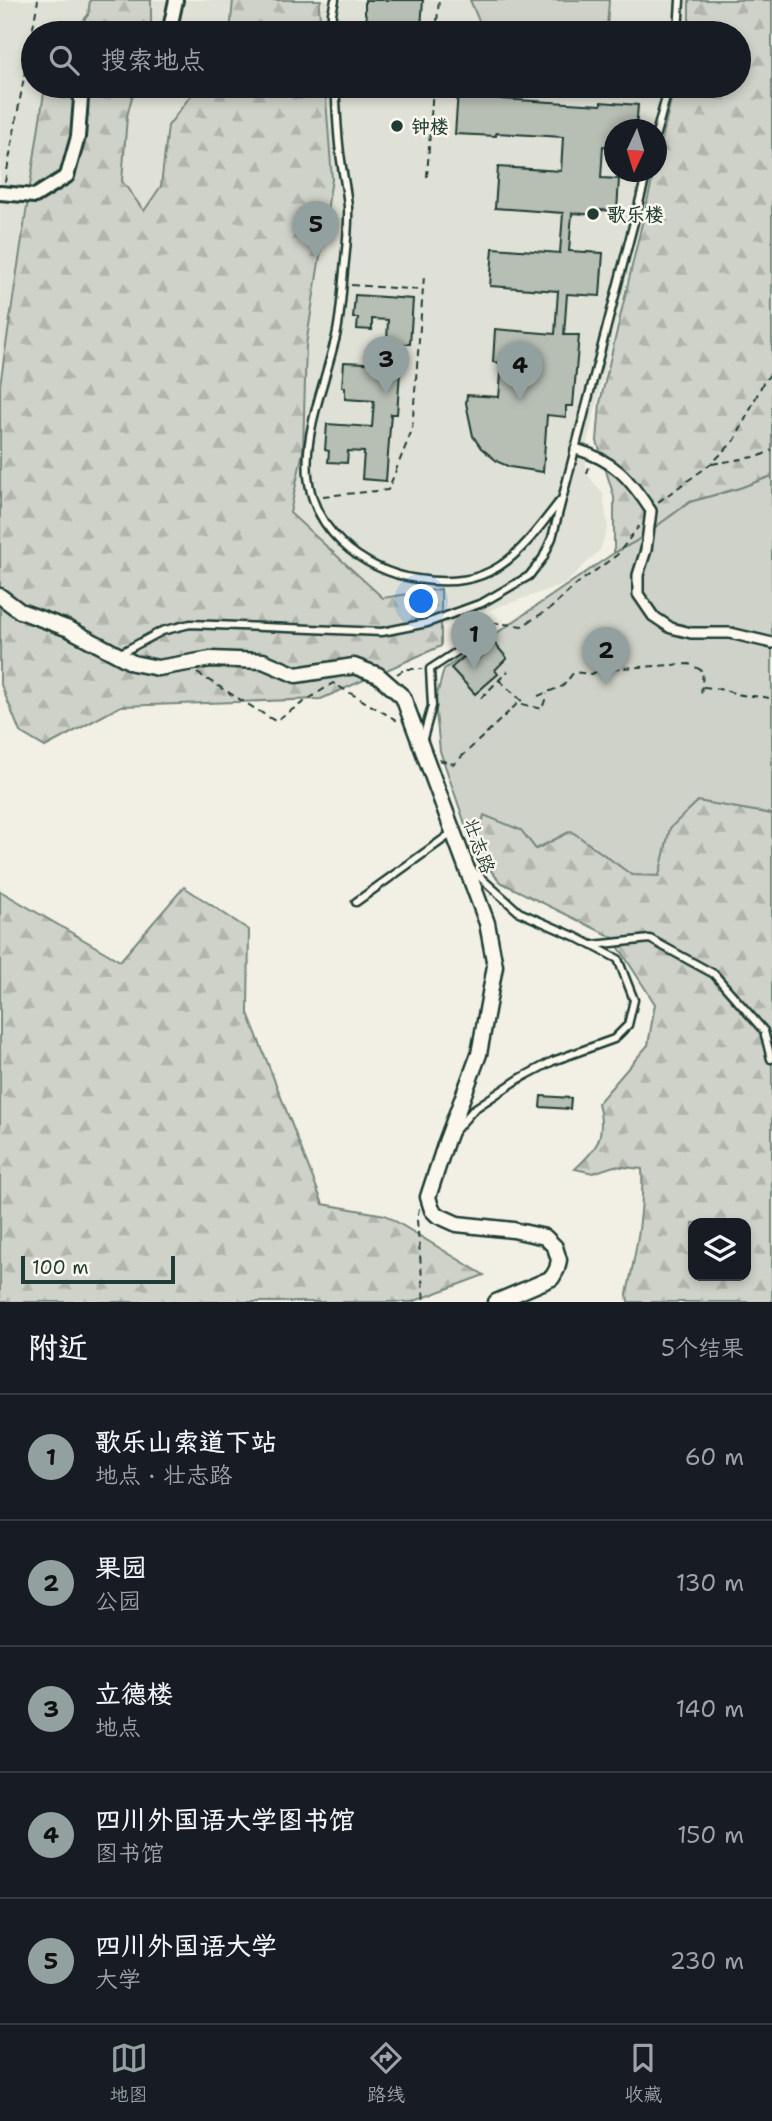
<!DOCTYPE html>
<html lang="zh">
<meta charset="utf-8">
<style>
body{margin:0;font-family:"Shantell Sans","LXGW WenKai TC",sans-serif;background:#20242c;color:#f1f3f6}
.controls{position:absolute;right:21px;bottom:21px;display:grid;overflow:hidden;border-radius:14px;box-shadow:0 4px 10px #0003}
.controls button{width:63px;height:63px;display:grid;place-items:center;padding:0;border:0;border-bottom:2px solid #363941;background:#171b24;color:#f1f3f6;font:35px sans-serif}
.compass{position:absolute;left:604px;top:119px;width:63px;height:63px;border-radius:50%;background:#171b24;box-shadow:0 4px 10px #0003;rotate:184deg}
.scale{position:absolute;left:21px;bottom:18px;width:154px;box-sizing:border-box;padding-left:7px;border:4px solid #1f3d34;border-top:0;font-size:19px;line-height:24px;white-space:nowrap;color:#1f3d34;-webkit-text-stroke:5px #fbf7ec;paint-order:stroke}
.you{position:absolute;left:422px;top:602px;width:24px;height:24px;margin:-18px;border:5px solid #fff;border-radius:50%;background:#1a73e8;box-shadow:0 0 0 10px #1a73e833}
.badge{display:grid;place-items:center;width:46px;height:46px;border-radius:50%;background:#92a19f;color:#111;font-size:23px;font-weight:700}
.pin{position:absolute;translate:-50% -58px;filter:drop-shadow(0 2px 4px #0008)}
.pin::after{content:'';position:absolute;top:37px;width:24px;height:21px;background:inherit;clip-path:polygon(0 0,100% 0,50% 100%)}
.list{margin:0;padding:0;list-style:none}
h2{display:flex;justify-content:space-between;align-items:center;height:91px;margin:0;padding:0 28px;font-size:30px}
h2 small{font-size:23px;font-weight:400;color:#9ea1a6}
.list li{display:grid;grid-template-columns:46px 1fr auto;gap:21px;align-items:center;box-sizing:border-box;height:126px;padding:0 28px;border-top:2px solid #363941}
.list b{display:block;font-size:26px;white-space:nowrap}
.list p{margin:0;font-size:23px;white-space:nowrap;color:#9ea1a6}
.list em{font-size:23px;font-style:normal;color:#9ea1a6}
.icon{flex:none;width:38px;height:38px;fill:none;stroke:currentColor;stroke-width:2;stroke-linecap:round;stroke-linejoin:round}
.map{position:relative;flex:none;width:772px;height:1302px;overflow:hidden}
.search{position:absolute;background:#171b24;box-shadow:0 4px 10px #0003;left:21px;right:21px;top:21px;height:77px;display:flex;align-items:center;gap:18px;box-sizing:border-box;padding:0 24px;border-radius:38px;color:#9ea1a6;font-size:26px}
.sheet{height:721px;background:#171b24}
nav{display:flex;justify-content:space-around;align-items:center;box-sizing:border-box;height:98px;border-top:2px solid #363941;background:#171b24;font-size:19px;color:#9ea1a6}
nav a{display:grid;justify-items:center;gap:4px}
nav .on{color:#92a19f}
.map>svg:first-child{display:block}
.built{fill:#e0e1d6}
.forest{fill:url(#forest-firs);stroke:#77887e;stroke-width:2;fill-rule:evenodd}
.park{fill:#cfd2c8;stroke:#77887e;stroke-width:2}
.building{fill:#b7beb3;stroke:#1f3d34;stroke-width:2}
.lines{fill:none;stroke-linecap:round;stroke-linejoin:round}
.service-casing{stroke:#1f3d34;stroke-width:11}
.pedestrian-casing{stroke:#1f3d34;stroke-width:14}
.minor-casing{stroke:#1f3d34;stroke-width:18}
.tertiary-casing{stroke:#1f3d34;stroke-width:19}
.path{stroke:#1f3d34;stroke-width:2;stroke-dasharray:7 5;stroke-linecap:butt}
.service{stroke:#fbf7ec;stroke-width:6}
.pedestrian{stroke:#fbf7ec;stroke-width:9}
.minor{stroke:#fbf7ec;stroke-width:12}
.tertiary{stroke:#fbf7ec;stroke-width:14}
.poi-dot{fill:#1f3d34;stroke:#fbf7ec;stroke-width:2.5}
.labels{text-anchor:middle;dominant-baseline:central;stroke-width:5;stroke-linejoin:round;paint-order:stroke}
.poi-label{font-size:19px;font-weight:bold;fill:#1f3d34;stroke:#fbf7ec;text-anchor:start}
.street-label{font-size:19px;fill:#1f3d34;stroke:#fbf7ec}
</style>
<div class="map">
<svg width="772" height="1302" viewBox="0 0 772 1302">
<defs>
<pattern id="forest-firs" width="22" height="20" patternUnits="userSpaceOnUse" patternTransform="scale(1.75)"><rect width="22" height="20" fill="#cfd2c8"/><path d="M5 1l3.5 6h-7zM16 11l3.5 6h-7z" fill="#b1b5ac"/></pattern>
</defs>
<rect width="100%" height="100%" fill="#f2f0e5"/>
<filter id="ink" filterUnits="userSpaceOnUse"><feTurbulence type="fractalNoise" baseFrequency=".0143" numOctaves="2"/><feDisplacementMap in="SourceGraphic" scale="14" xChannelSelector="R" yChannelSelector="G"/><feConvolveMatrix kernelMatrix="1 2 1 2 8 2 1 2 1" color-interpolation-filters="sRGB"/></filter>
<g filter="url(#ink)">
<path class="built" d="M0 0H689V21L686 33H33V86H673L657 155 656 130H614V172H653L585 452 587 474 603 494 608 527 600 550 565 584 427 632 12 573 0 346Z"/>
<path class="forest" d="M90 0H151V26L149 33H73L88 15Z
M233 0H321L319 6 321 33H230Z
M689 0H772V476L740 488 690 502 635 542 614 553V497L597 441 600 403 654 172H656L657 162 674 86H739V33H687L689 21Z
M45 86H135L127 116 122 181 144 211 161 186 168 126 198 86H325L332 179 306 345 303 451 290 513 383 598 441 589V646L321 699 121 706 45 747 20 732 0 682V385Z
M698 801 772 814V1302H628L627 1294C636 1250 644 1214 642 1169L614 1166 593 1173 575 1169C599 1147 606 1136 598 1103L648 1045 655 1004 612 937 500 882 474 850 484 815 521 830 536 849 571 831 670 827ZM693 1223H746V1276H693Z
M184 887 249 930 248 1013 323 1204 385 1215 484 1275 412 1302H0V891L120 961Z"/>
<path class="park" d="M470 0H609L607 27 591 25 583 33H489L479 21Z
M772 476V814L698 801 670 828 659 876 632 875 571 831 536 849 521 830 484 815 474 850 440 751 435 702 444 669 614 553 635 542 690 502 740 488Z"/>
<path class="building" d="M365 0H423L421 28 379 25V31H371L365 13Z
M458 91 501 94V99L601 105V102L638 105 636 130H614V147L603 146 601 178 619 179 617 211 600 210V215L572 213 569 251 603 253 600 296 567 294 564 335H579L573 406H566V417L547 415 543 472 510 467 498 462 481 448 473 436 466 403 467 395 499 397 502 363 493 362 495 329 555 334 558 291 490 286 493 248 560 253 563 213 495 208 498 167 561 171 563 137 496 133V136L455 134Z
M355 295 413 299 410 344H402L397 414H391L386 481 362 479 364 452 348 451 347 463 328 462 329 451 325 450 327 424 372 427 374 401 345 399V387H342L344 362 386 364 388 320 372 319V330L357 329 358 318H353Z
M495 644 507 658 495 670 498 674 475 694 451 668 471 651 478 659Z
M541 1096 571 1098 570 1109 540 1107Z"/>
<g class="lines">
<g class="service-casing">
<path id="service" d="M331 33 332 13 335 0
M678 33 680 0
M335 86C337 110 337 136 341 160 343 176 347 191 348 207 349 232 345 257 343 281 341 302 340 324 334 344 317 413 280 485 342 543 362 562 390 575 417 579 494 591 518 555 560 501
M656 134 669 86
M119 654 162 631 190 624 382 632 427 623 482 603 529 576 543 558 552 538 647 172
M422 742 432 706 430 669 481 636
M356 902 452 833
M593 945 650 939 714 974 764 1031 771 1059
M454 1132 474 1109 519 1079 553 1061 614 1039 628 1025 634 1000 618 959 576 937 519 912 471 869"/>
</g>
<g class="pedestrian-casing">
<path id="pedestrian" d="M576 449C615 461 629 478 651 511L646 550 638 575V594L653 616 671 628 691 633H730L772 643"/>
</g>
<g class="minor-casing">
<path id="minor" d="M169 33 176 0
M0 193 35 196 67 176 78 137 82 86"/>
</g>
<g class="tertiary-casing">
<path id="tertiary" d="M0 596 20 611 69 629 133 663 158 668 211 659 263 661 296 675 354 666 378 675 403 697 487 923 495 966 479 1054 446 1142 428 1197 432 1210 437 1215 457 1224 513 1230 545 1237 555 1247 559 1260 557 1269 552 1278 496 1302"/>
</g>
<path class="path" d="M436 33 439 0
M427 177 433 86
M5 182 38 0
M351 285 422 290
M712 464 760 456 772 450
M587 474 589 466
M323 496 388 490 412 430 424 276
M658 502 711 464 735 440 763 383 772 372
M484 628 487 622 522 626 551 608 578 583 617 555 639 526
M197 673 275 721 333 683 396 720 399 725
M397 674 405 669H422
M499 680 525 704
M703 687C715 688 725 690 737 694 749 697 760 695 772 699
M538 696 563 686 574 672 591 674 605 669 689 664 703 671 701 697
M481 698 508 671
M439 760 454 764 518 703 542 709 547 694
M419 1208 417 1220 424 1302"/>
<use href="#service" class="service"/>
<use href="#pedestrian" class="pedestrian"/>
<use href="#minor" class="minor"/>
<use href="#tertiary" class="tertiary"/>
</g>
</g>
<g class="poi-dot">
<circle cx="397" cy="126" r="7"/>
<circle cx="593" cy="214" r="7"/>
</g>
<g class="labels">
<g class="poi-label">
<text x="411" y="126">钟楼</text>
<text x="607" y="214">歌乐楼</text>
</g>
<g class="street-label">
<text transform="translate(479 846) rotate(70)">壮志路</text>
</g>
</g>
</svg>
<div class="controls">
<button><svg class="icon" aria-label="layers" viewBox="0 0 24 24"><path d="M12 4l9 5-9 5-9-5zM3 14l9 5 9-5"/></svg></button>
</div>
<svg class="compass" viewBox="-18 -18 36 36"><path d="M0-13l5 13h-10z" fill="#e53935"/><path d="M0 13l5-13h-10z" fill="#9ea1a6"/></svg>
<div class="scale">100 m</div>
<div class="you"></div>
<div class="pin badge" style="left:474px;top:669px">1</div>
<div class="pin badge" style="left:606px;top:685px">2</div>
<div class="pin badge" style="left:386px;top:394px">3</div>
<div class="pin badge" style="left:520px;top:400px">4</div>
<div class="pin badge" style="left:316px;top:259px">5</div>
<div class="search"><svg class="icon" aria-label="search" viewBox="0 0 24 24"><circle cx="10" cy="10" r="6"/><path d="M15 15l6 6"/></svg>搜索地点</div>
</div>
<section class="sheet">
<h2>附近<small>5个结果</small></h2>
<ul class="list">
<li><span class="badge">1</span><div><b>歌乐山索道下站</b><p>地点 · 壮志路</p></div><em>60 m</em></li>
<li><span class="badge">2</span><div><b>果园</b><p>公园</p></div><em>130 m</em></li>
<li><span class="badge">3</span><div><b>立德楼</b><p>地点</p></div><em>140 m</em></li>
<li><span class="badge">4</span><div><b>四川外国语大学图书馆</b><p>图书馆</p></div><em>150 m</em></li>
<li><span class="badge">5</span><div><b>四川外国语大学</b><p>大学</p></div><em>230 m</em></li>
</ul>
</section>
<nav>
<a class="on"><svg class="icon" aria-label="map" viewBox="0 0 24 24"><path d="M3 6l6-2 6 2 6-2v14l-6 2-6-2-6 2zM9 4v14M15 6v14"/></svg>地图</a>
<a><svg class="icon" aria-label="directions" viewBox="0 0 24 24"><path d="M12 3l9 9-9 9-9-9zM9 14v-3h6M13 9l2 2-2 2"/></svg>路线</a>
<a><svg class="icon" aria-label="saved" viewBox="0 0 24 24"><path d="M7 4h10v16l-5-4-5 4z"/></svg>收藏</a>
</nav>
